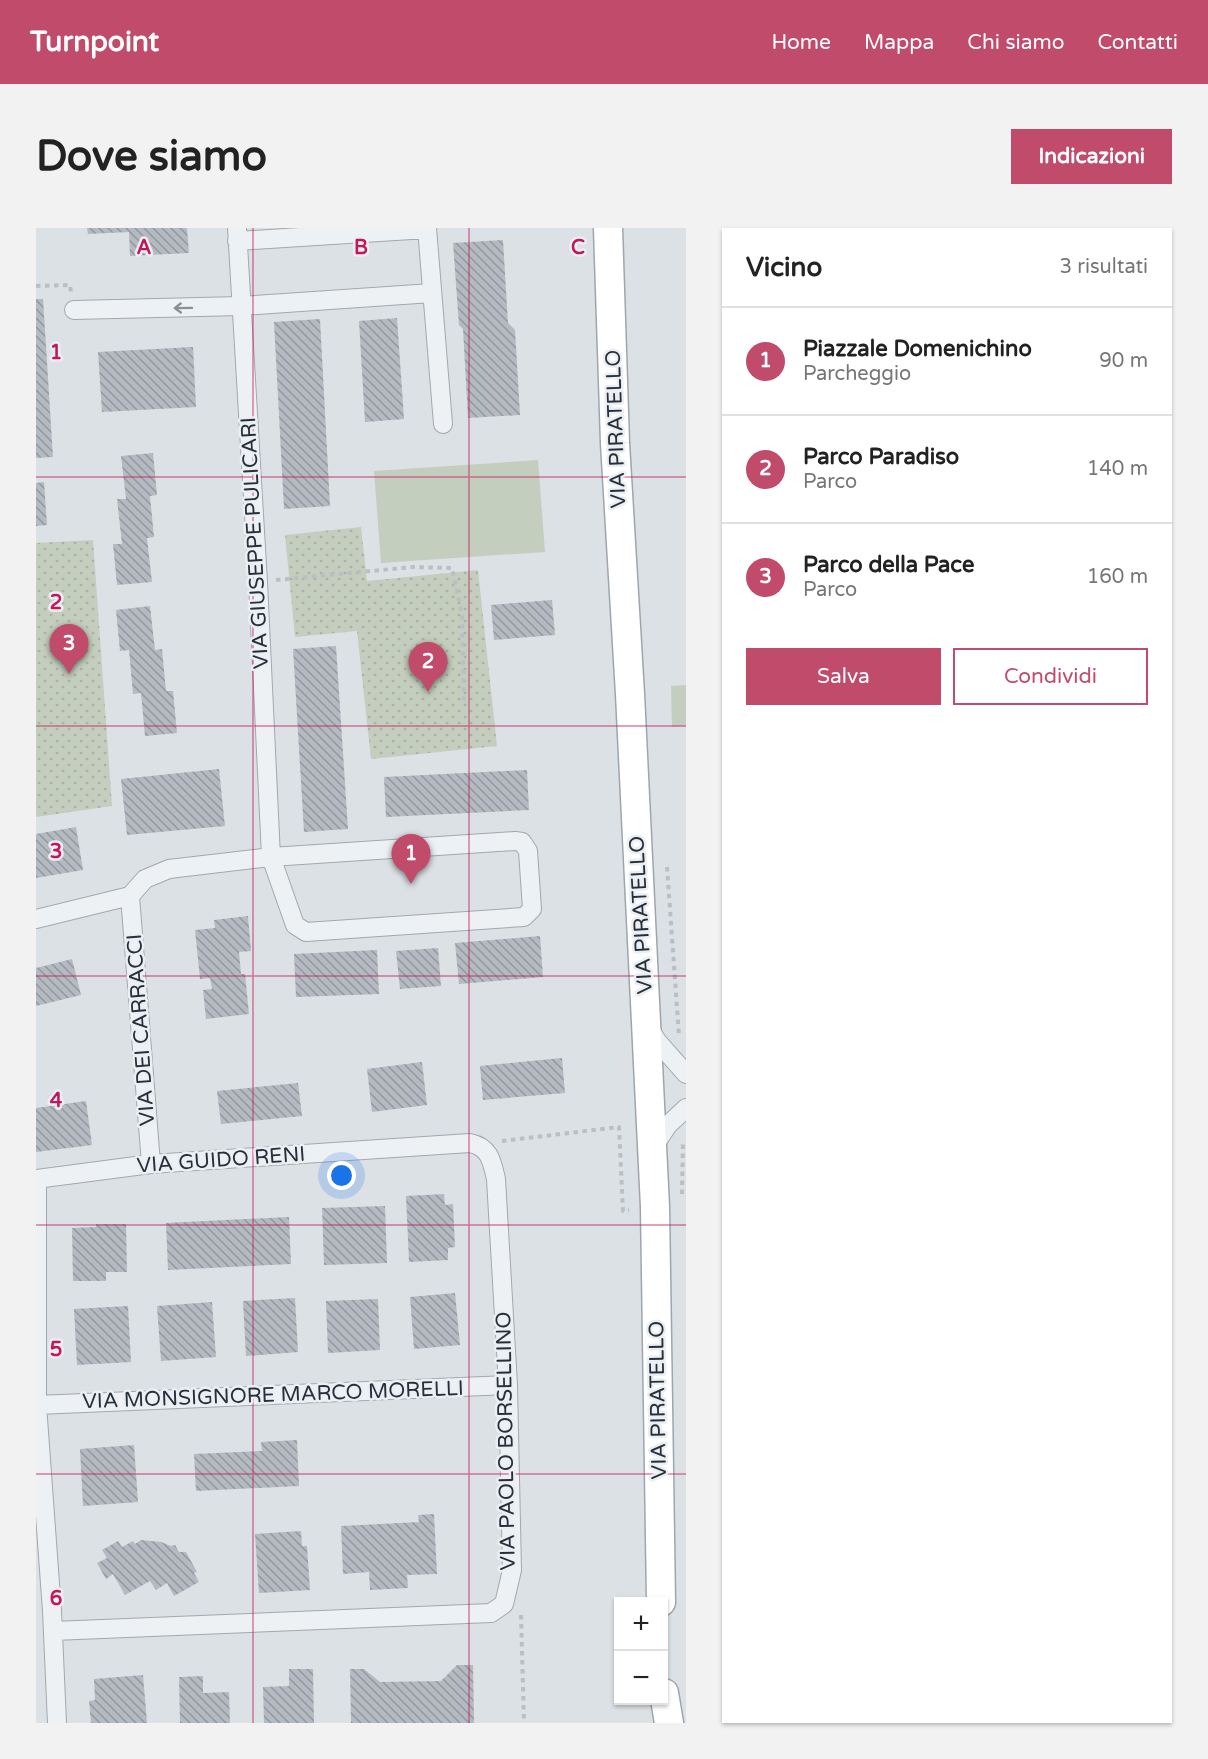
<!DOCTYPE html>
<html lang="it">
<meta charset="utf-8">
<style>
body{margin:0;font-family:"Varela Round",sans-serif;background:#f2f2f2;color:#222}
.controls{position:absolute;right:18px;bottom:18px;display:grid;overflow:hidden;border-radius:0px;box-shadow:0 2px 4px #0004}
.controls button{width:54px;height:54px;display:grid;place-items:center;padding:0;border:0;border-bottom:2px solid #e0e0e0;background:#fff;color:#222;font:30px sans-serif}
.you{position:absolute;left:306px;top:948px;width:21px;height:21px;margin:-15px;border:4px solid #fff;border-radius:50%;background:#1a73e8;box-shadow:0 0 0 9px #1a73e833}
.badge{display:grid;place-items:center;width:39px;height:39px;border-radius:50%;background:#c04b6a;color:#fff;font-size:20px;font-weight:700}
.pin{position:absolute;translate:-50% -50px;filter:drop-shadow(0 2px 3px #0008)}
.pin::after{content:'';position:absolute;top:32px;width:21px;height:18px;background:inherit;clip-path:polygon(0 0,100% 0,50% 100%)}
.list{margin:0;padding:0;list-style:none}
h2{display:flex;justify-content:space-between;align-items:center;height:78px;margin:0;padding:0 24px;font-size:26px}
h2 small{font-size:20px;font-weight:400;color:#767676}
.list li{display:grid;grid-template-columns:39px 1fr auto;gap:18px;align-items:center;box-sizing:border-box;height:108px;padding:0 24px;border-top:2px solid #e0e0e0}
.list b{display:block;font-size:22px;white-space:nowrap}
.list p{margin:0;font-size:20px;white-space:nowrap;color:#767676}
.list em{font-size:20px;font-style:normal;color:#767676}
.actions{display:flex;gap:12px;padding:18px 24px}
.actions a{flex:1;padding:14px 0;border:2px solid #c04b6a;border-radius:0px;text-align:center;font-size:21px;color:#c04b6a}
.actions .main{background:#c04b6a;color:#fff}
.map{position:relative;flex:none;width:650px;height:1495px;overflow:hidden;border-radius:0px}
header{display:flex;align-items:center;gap:36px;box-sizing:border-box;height:84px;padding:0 30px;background:#c04b6a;color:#fff}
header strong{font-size:28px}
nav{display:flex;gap:33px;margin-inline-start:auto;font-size:21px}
.intro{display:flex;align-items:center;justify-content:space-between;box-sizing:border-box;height:144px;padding:0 36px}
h1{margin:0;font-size:42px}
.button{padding:15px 27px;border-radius:0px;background:#c04b6a;color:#fff;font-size:21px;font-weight:700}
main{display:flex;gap:36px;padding:0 36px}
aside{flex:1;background:#fff;border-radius:0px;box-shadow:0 2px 4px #0004}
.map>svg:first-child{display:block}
.green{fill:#c4cebe}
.park{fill:url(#park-dots)}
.building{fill:url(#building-back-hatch)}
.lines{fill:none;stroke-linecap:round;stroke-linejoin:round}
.street-casing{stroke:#a2a8ae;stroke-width:20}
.primary-casing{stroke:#9da6af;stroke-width:31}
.path{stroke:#babfc4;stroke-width:4;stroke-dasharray:4.5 4.5;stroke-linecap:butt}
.street{stroke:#eef1f4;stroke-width:18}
.primary{stroke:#fff;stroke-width:28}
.oneway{stroke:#8a9097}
.grid{fill:none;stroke:#c2185b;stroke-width:1.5;stroke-opacity:0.55}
.labels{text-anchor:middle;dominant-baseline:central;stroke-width:5;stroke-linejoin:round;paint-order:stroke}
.street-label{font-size:21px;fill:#27303a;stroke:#ebeff3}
.grid-label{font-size:20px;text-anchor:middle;font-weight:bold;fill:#c2185b;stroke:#ebeff3;stroke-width:5;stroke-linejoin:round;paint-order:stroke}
</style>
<header>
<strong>Turnpoint</strong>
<nav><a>Home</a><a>Mappa</a><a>Chi siamo</a><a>Contatti</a></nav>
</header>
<div class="intro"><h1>Dove siamo</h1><a class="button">Indicazioni</a></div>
<main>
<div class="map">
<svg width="650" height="1495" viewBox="0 0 650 1495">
<defs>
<pattern id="park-dots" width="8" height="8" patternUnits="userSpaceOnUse" patternTransform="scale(1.5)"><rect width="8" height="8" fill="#c4cebe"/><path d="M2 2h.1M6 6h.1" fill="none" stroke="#a8b1a4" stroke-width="1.8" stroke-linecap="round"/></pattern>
<pattern id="building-back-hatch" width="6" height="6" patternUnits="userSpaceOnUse" patternTransform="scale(1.5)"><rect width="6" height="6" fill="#b4bac1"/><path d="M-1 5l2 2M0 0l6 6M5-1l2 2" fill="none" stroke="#92989e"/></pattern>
</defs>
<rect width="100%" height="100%" fill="#dce1e5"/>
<path class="green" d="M502 232 509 324 345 335 338 243Z
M650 457V498L636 499 635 458Z"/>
<path class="park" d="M325 299 331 353 442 342 461 518 335 531 321 403 259 409 249 307Z
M57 312 76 578 0 589V315Z"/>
<path class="building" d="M51 0H151L153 25 94 28 93 4 52 6Z
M467 12 472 95 479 102 484 187 432 190 427 101 423 97 417 15Z
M0 71H7L17 229 0 230Z
M361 90 368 191 329 194 323 93Z
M284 91 294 278 248 281 238 94Z
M157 119 160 179 66 184 62 124Z
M117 225 121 267 114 268 118 309 111 310 116 354 81 357 77 316H86L81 271H90L85 228Z
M8 254 11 297 0 298V255Z
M516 372 519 407 458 412 455 377Z
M114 378 119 422 126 421 130 463H137L141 505 109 508 105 465 97 466 93 422 84 423 80 382Z
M300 418 312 601 268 604 257 421Z
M183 541 189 598 91 607 85 551Z
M491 542 493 582 350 589 348 549Z
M40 599 47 642 0 650V606Z
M212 688 215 723 203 724 205 746H209L213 786 170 791 167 762 176 761 174 750 164 751 159 702 179 700 178 692Z
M504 708 507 749 423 756 419 715Z
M402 720 405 758 364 761 360 723Z
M341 722 343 766 260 769 258 726Z
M36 731 45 767 0 778V740Z
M526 830 529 865 447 872 444 838Z
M386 834 391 877 336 884 331 841Z
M262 855 266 888 185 896 181 863Z
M50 873 56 917 0 924V880Z
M408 966 409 977 417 976 419 1019 412 1020V1032L373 1034 370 968Z
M349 978 351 1035 288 1037 286 980Z
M253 989 255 1036 132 1042 130 995Z
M60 996H90L91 1044H70V1053H37L36 1000 60 999Z
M419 1065 424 1117 378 1121 374 1069Z
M259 1070 262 1124 210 1128 207 1073Z
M342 1071 344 1122 292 1125 290 1073Z
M176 1074 180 1129 125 1133 121 1078Z
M92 1078 95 1134 41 1137 38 1081Z
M261 1212 263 1258 160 1263 158 1226 226 1223 225 1214Z
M98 1217 102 1274 47 1278 44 1221Z
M398 1286 401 1346 371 1347 372 1360 334 1362 333 1344 307 1346 305 1298 383 1294 382 1287Z
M265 1303 266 1318H271L274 1362 223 1365 219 1306Z
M105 1312 125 1314 135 1318 139 1317 143 1324H150L161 1344 158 1345 163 1354 138 1368 131 1355 120 1362 114 1353 89 1367 77 1346 70 1351 61 1335 71 1330 66 1322 82 1313 86 1319 97 1313 99 1316Z
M421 1437H437L438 1495H315L314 1441H328L344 1454 405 1453Z
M253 1441H277L278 1495H228L227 1459 253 1458Z
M107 1447 111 1495H55L53 1473 59 1472 58 1451Z
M167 1448V1465L193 1464 194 1495H144L143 1449Z"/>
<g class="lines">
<g class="street-casing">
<path id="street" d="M391 0 407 196
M201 13 391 1
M38 82 205 78 396 65
M94 668 115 936
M0 691 94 668 109 651 133 641 235 629 479 613 486 614 492 623 496 681 488 689 270 704 259 697 235 629 222 354 201 0
M612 798 621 813 650 846
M616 921 632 897 650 880
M0 951 115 936 434 915C454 919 456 934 460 951L472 1157 476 1342 468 1376 455 1385 17 1403
M1 951V1177L16 1383 21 1495
M1 1177 472 1157"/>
</g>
<g class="primary-casing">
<path id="primary" d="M572 0 579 215 594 466 619 979 625 1374
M628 1465 633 1495"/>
</g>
<path class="path" d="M0 58 34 57 35 64
M240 352 377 339 416 340 426 387 428 474
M631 639 643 808
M466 913 583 899 587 983 593 982
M646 966 647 913
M485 1387 488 1495"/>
<use href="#street" class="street"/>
<use href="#primary" class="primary"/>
</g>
<defs><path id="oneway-shaft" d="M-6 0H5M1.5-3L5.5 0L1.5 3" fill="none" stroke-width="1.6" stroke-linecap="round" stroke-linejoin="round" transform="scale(1.5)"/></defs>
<use class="oneway" href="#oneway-shaft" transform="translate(147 80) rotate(179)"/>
<path class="grid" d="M217 0V1495M433 0V1495M0 249H650M0 498H650M0 748H650M0 997H650M0 1246H650"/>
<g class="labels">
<g class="street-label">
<text transform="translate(580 201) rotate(-92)">VIA PIRATELLO</text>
<text transform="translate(219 315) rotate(-93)">VIA GIUSEPPE PULICARI</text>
<text transform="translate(605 687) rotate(-93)">VIA PIRATELLO</text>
<text transform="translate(105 802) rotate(-94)">VIA DEI CARRACCI</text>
<text transform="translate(185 932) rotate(-4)">VIA GUIDO RENI</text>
<text transform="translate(237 1167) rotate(-2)">VIA MONSIGNORE MARCO MORELLI</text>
<text transform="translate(622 1172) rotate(-91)">VIA PIRATELLO</text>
<text transform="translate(470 1213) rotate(-91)">VIA PAOLO BORSELLINO</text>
</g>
</g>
<g class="grid-label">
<text x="108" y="26">A</text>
<text x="325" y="26">B</text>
<text x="542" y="26">C</text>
<text x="20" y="131">1</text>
<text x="20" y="381">2</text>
<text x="20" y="630">3</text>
<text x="20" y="879">4</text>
<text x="20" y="1128">5</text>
<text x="20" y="1377">6</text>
</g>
</svg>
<div class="controls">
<button>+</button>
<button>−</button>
</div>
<div class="you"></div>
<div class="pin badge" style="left:375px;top:656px">1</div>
<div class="pin badge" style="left:392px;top:464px">2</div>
<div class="pin badge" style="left:33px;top:446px">3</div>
</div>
<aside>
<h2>Vicino<small>3 risultati</small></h2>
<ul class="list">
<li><span class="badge">1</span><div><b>Piazzale Domenichino</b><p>Parcheggio</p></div><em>90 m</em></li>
<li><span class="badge">2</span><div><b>Parco Paradiso</b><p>Parco</p></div><em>140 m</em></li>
<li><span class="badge">3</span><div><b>Parco della Pace</b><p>Parco</p></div><em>160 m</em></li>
</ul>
<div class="actions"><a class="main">Salva</a><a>Condividi</a></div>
</aside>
</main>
